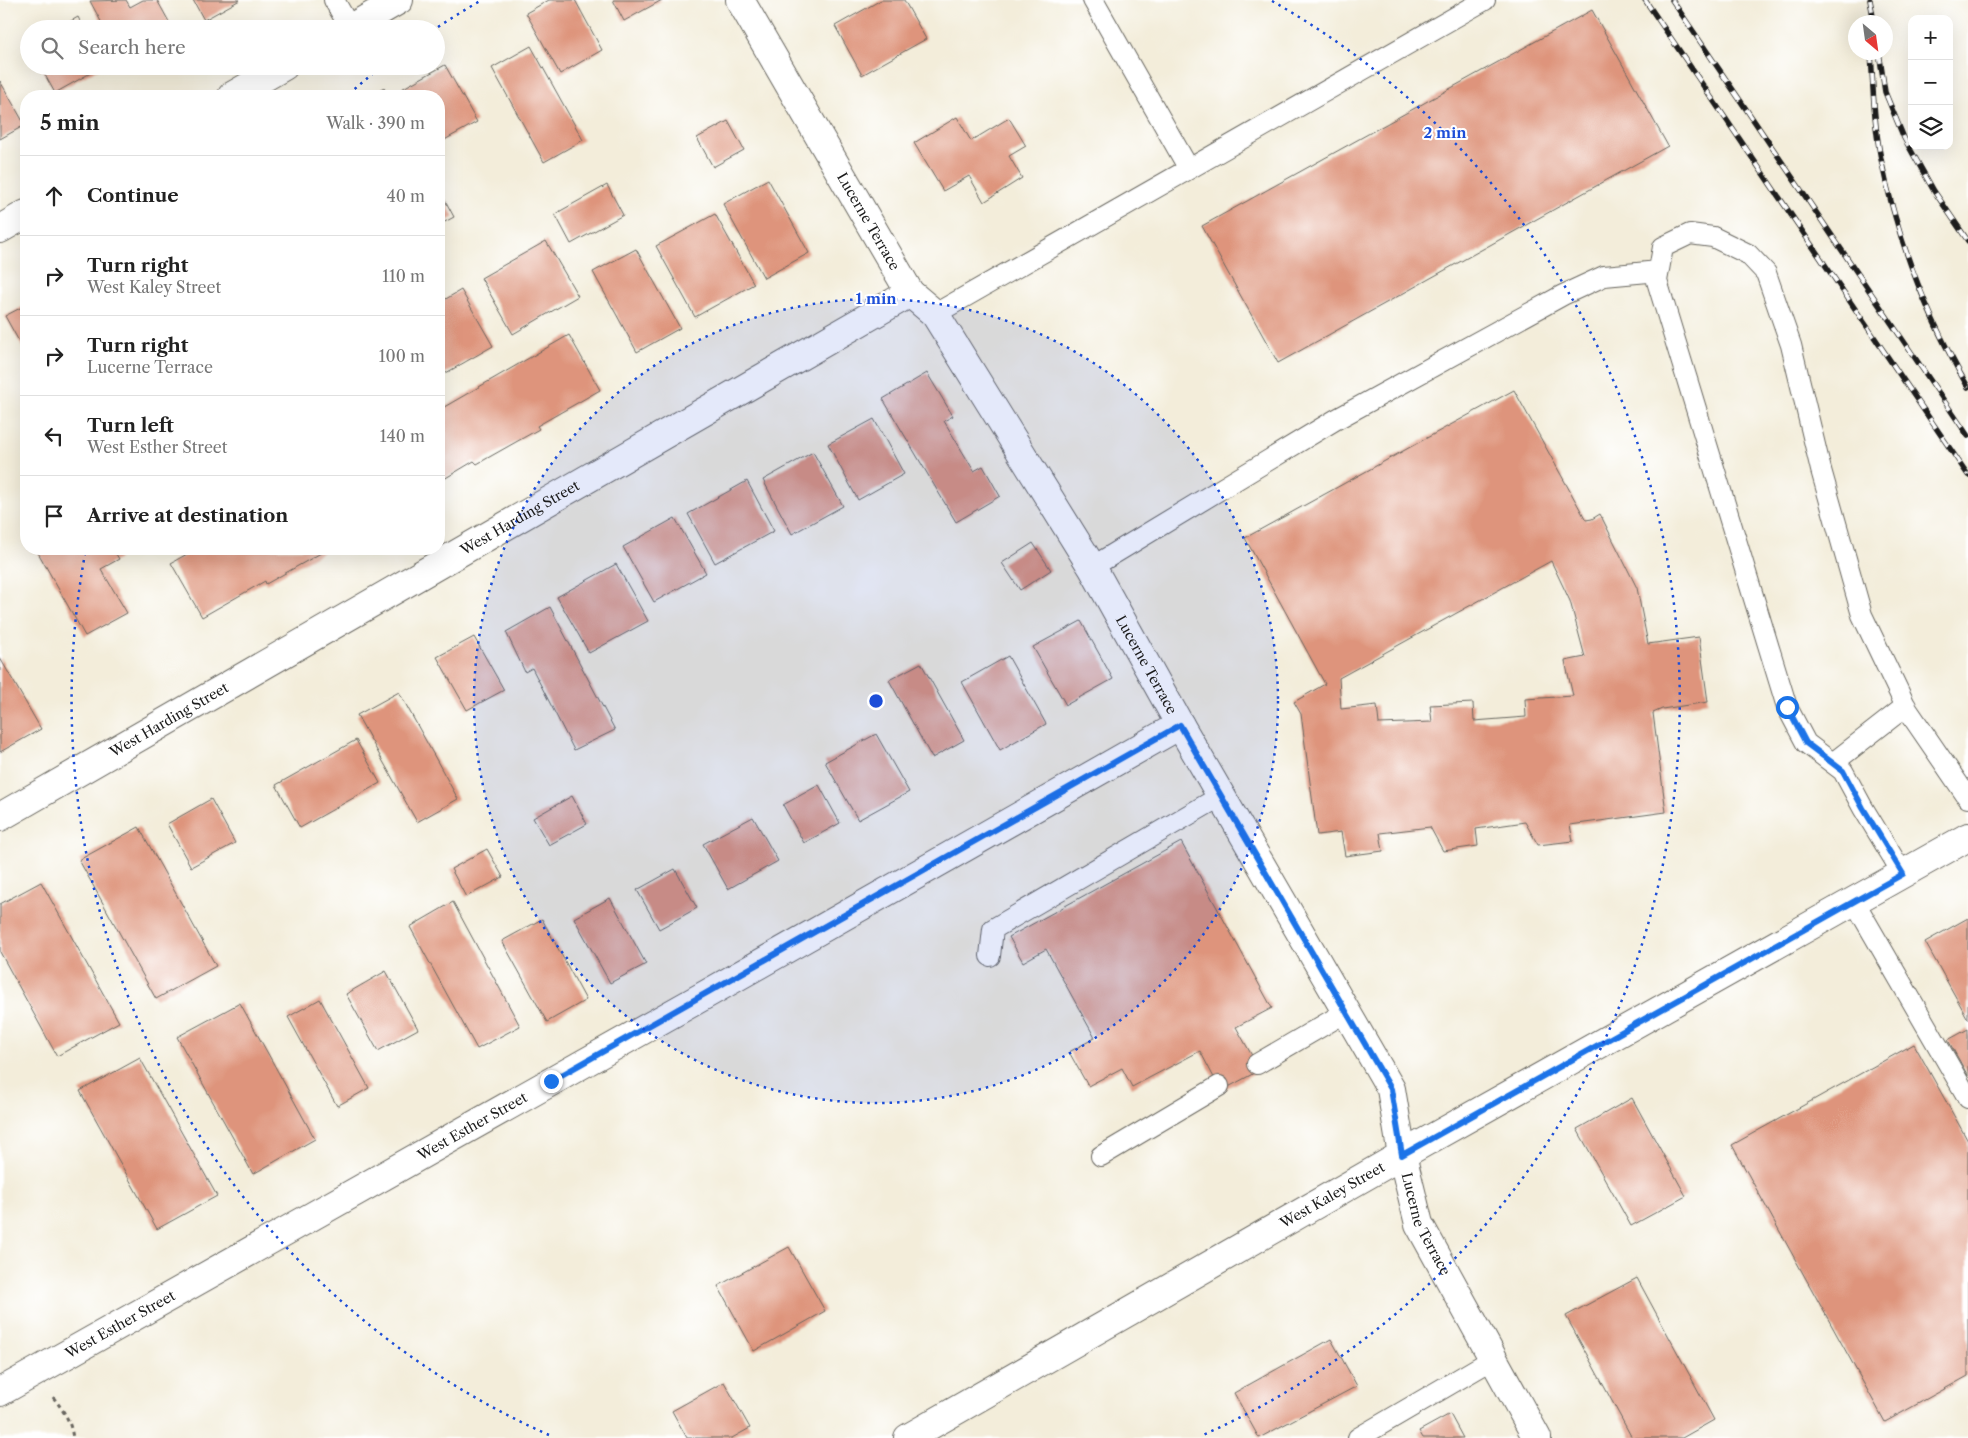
<!DOCTYPE html>
<meta charset="utf-8">
<style>
body{margin:0;font-family:"Libre Caslon Text",serif;background:#f2f2f2;color:#222}
.controls{position:absolute;right:15px;top:15px;display:grid;overflow:hidden;border-radius:10px;box-shadow:0 5px 20px #0002}
.controls button{width:45px;height:45px;display:grid;place-items:center;padding:0;border:0;border-bottom:1px solid #e0e0e0;background:#fff;color:#222;font:25px sans-serif}
.compass{position:absolute;left:1848px;top:15px;width:45px;height:45px;border-radius:50%;background:#fff;box-shadow:0 5px 20px #0002;rotate:151deg}
.stop{position:absolute;width:15px;height:15px;margin:-11px;border:4px solid #1a73e8;border-radius:50%;background:#fff}
.stop.end{background:#1a73e8;border-color:#fff;box-shadow:0 1px 5px #0008}
.list{margin:0;padding:0;list-style:none}
h2{display:flex;justify-content:space-between;align-items:center;height:65px;margin:0;padding:0 20px;font-size:21px}
h2 small{font-size:16px;font-weight:400;color:#767676}
.list li{display:grid;grid-template-columns:32px 1fr auto;gap:15px;align-items:center;box-sizing:border-box;height:80px;padding:0 20px;border-top:1px solid #e0e0e0}
.list b{display:block;font-size:19px;white-space:nowrap}
.list p{margin:0;font-size:16px;white-space:nowrap;color:#767676}
.list em{font-size:16px;font-style:normal;color:#767676}
.icon{flex:none;width:28px;height:28px;fill:none;stroke:currentColor;stroke-width:2;stroke-linecap:round;stroke-linejoin:round}
.map{position:relative;flex:none;width:1968px;height:1438px;overflow:hidden}
.search{position:absolute;background:#fff;box-shadow:0 5px 20px #0002;left:20px;top:20px;width:425px;height:55px;display:flex;align-items:center;gap:12px;box-sizing:border-box;padding:0 18px;border-radius:28px;color:#767676;font-size:19px}
.panel{position:absolute;background:#fff;box-shadow:0 5px 20px #0002;left:20px;top:90px;width:425px;height:465px;border-radius:20px}
.map>svg:first-child{display:block}
.building{fill:#de947c;fill-rule:evenodd}
.lines{fill:none;stroke-linecap:round;stroke-linejoin:round}
.service-casing{stroke:#67655e;stroke-width:22}
.minor-casing{stroke:#67655e;stroke-width:30}
.tertiary-casing{stroke:#67655e;stroke-width:30}
.path{stroke:#67655e;stroke-width:3;stroke-dasharray:4 4;stroke-linecap:butt}
.service{stroke:#fff;stroke-width:20}
.minor{stroke:#fff;stroke-width:28}
.tertiary{stroke:#fff;stroke-width:28}
.rail-casing{stroke:#1c1c1c;stroke-width:5.5}
.rail{stroke:#fff;stroke-width:4;stroke-dasharray:11;stroke-linecap:butt}
.route{stroke:#1a73e8;stroke-width:6}
.ring{fill:none;stroke:#1d4ed8;stroke-width:2.5;stroke-dasharray:2.5 5}
.labels{text-anchor:middle;dominant-baseline:central;stroke-width:4;stroke-linejoin:round;paint-order:stroke}
.street-label{font-size:14px;fill:#1c1c1c;stroke:#fff}
.centre{fill:#1d4ed8;stroke:#fff;stroke-width:2.5}
.ring-label{font-size:15px;text-anchor:middle;font-weight:bold;fill:#1d4ed8;stroke:#fff;stroke-width:4;stroke-linejoin:round;paint-order:stroke}
</style>
<div class="map">
<svg width="1968" height="1438" viewBox="0 0 1968 1438">
<rect width="100%" height="100%" fill="#fff"/>
<filter id="ink" filterUnits="userSpaceOnUse"><feTurbulence type="fractalNoise" baseFrequency=".02" numOctaves="2"/><feDisplacementMap in="SourceGraphic" scale="10" xChannelSelector="R" yChannelSelector="G"/><feConvolveMatrix kernelMatrix="1 2 1 2 8 2 1 2 1" color-interpolation-filters="sRGB"/></filter>
<filter id="wash" filterUnits="userSpaceOnUse"><feTurbulence type="fractalNoise" baseFrequency=".0096" numOctaves="4" result="noise"/><feDisplacementMap in="SourceGraphic" scale="20" xChannelSelector="R" yChannelSelector="G"/><feGaussianBlur stdDeviation="1.12" result="paint"/><feColorMatrix in="noise" values="0 0 0 0 0 0 0 0 0 0 0 0 0 0 0 0 0 1.4 0 .05"/><feComposite in="paint" operator="in"/></filter>
<g filter="url(#wash)">
<rect width="100%" height="100%" fill="#f3edda"/>
<g id="blocks">
<path class="building" d="M126 0 130 7 143 0H157L173 29H105L90 1Z
M193 0H240L204 20Z
M549 0H575L602 50 560 74 526 13Z
M613 0H662L624 21Z
M881 0H904L926 39 862 75 835 26Z
M1592 10 1668 146 1278 363 1202 226Z
M78 17 84 29H57Z
M531 46 583 140 544 162 492 68Z
M445 65 477 122 439 143V96H401L398 91Z
M40 66H103L55 93Z
M0 81 25 125 0 139Z
M384 88 388 96H370Z
M957 117 971 141 1009 118 1026 146 1009 156 1022 178 984 202 969 176 943 191 914 143Z
M728 121 744 150 713 167 697 138Z
M768 179 809 253 764 278 723 204Z
M607 185 623 215 571 244 555 214Z
M439 189 454 217 439 225Z
M715 214 754 284 695 317 656 246Z
M546 241 578 296 513 334 481 278Z
M636 249 680 328 637 352 593 272Z
M461 290 493 346 439 377V303Z
M26 305V354L5 316Z
M569 335 600 390 537 426 539 429 477 464 474 461 439 482V410Z
M927 373 953 416 944 421 974 471 983 466 1000 496 956 522 883 399Z
M1514 390 1586 520 1592 519 1600 514 1637 588 1648 644 1699 637 1708 702 1662 709 1653 713 1666 812 1570 825 1573 841 1538 845 1525 822 1476 829 1478 846 1443 851 1430 827 1380 833 1383 851 1345 856 1341 832 1317 835 1301 714 1294 702 1325 684 1245 538ZM1551 561 1570 601 1585 657 1565 661 1573 696 1525 699 1526 717 1474 721 1473 703 1430 705 1432 722 1379 724 1377 705 1341 709 1339 678Z
M874 419 904 474 858 500 828 444Z
M813 452 843 506 792 534 763 480Z
M747 481 774 531 715 563 688 514Z
M675 518 706 573 654 602 623 547Z
M1033 543 1051 570 1020 590 1002 563Z
M36 549H113L119 559 101 569 127 613 85 636Z
M196 549H328L266 584 265 581 202 617 171 563Z
M616 564 648 621 589 653 557 597Z
M550 607 615 730 574 750 532 668 525 672 506 632Z
M1081 621 1113 679 1066 705 1033 647Z
M474 637 504 690 467 710 437 657Z
M1008 656 1046 724 1000 750 962 682Z
M0 658 41 729 0 752Z
M921 663 964 740 932 758 889 680Z
M399 692 458 799 417 822 357 715Z
M876 734 909 792 858 820 825 762Z
M356 740 380 783 300 828 276 785Z
M819 785 840 823 804 843 783 805Z
M572 796 587 824 549 845 533 818Z
M211 799 235 843 191 867 167 824Z
M753 817 778 861 728 889 703 844Z
M139 827 216 966 156 999 79 860Z
M1181 842 1272 1008 1236 1027 1260 1070 1221 1091 1200 1051 1132 1087 1122 1068 1088 1086 1069 1052 1095 1038 1046 949 1023 962 1009 937Z
M487 849 503 877 466 897 451 869Z
M675 869 697 908 659 929 637 890Z
M41 882 119 1022 57 1056 0 952V904Z
M610 898 646 964 610 983 574 918Z
M453 902 520 1026 477 1049 410 927Z
M1968 918V1019L1925 942Z
M542 919 586 1000 547 1022 502 941Z
M386 971 418 1029 378 1051 346 994Z
M320 999 369 1088 337 1106 288 1017Z
M240 1003 315 1139 253 1174 177 1037Z
M1968 1029V1076L1948 1040Z
M1914 1044 1968 1141V1376L1885 1422 1732 1145Z
M140 1058 217 1196 157 1229 80 1091Z
M1632 1098 1686 1196 1631 1226 1577 1129Z
M789 1247 825 1311 754 1351 718 1286Z
M1637 1278 1714 1420 1682 1438H1632L1566 1316Z
M1331 1339 1357 1386 1259 1438 1234 1393Z
M724 1382 750 1428 732 1438H687L672 1411Z
M1450 1414 1463 1438H1423L1419 1431Z"/>
</g>
</g>
<g filter="url(#ink)">
<use href="#blocks" fill-opacity="0" stroke="#67655e" stroke-width="1"/>
<g class="lines">
<g class="service-casing">
<path id="service" d="M334 0 350 28
M1093 0 1189 169
M935 314 1485 0
M1092 567 1335 420 1563 295 1604 276 1659 271
M1833 763 1906 706
M1903 874 1863 808 1843 771 1806 743 1787 707 1657 281 1663 247 1690 234 1713 237 1748 254 1766 273 1791 345 1821 470 1862 615 1907 709 1968 798
M1854 901 1968 1098
M990 956 993 929 1221 796
M1257 1064 1346 1012
M1101 1156 1219 1086
M1358 1438 1493 1359"/>
</g>
<g class="minor-casing">
<g id="minor">
<path id="s1" d="M740 0 910 293 935 314 1092 567 1180 725 1391 1089 1402 1155 1419 1224 1537 1438"/>
<path d="M349 29 399 0"/>
<path d="M232 96 284 66"/>
<path d="M0 229 26 214"/>
<path id="s2" d="M0 817 910 293"/>
<path id="s3" d="M0 1392 691 1003 1180 725"/>
</g>
</g>
<g class="tertiary-casing">
<g id="tertiary">
<path id="s4" d="M908 1438 1402 1155 1968 837"/>
</g>
</g>
<path class="path" d="M53 1397C64 1412 70 1419 73 1438"/>
<use href="#service" class="service"/>
<use href="#minor" class="minor"/>
<use href="#tertiary" class="tertiary"/>
<g class="rail-casing">
<path id="rail" d="M1645 0 1968 475
M1672 0 1968 436
M1870 0 1874 22
M1871 52C1873 88 1874 124 1881 159 1897 238 1927 317 1968 387
M1879 52 1885 92 1904 138 1934 191 1968 241"/>
</g>
<use href="#rail" class="rail"/>
</g>
</g>
<g class="lines" filter="url(#ink)">
<path class="route" d="M551 1081 1180 725 1391 1089 1402 1155 1903 874 1863 808 1843 771 1806 743 1787 707"/>
</g>
<circle cx="876" cy="701" r="402" fill="#1d4ed8" fill-opacity=".12"/>
<g class="ring">
<circle cx="876" cy="701" r="402"/>
<path d="M549 1435A804 804 0 0 1 85 554M349 94A804 804 0 0 1 381 67M438 27A804 804 0 0 1 480 1M1272 1A804 804 0 0 1 1203 1435"/>
</g>
<g class="labels">
<g class="street-label">
<text stroke="none"><textPath href="#s1" startOffset="256">Lucerne Terrace</textPath></text>
<text stroke="none"><textPath href="#s2" startOffset="600">West Harding Street</textPath></text>
<text stroke="none"><textPath href="#s1" startOffset="781">Lucerne Terrace</textPath></text>
<text stroke="none"><textPath href="#s2" startOffset="195">West Harding Street</textPath></text>
<text stroke="none"><textPath href="#s3" startOffset="542">West Esther Street</textPath></text>
<text stroke="none"><textPath href="#s4" startOffset="489">West Kaley Street</textPath></text>
<text stroke="none"><textPath href="#s1" startOffset="1411">Lucerne Terrace</textPath></text>
<text stroke="none"><textPath href="#s3" startOffset="138">West Esther Street</textPath></text>
</g>
</g>
<circle cx="876" cy="701" r="8" class="centre"/>
<g class="ring-label">
<text x="1445" y="138">2 min</text>
<text x="876" y="304">1 min</text>
</g>
</svg>
<div class="controls">
<button>+</button>
<button>−</button>
<button><svg class="icon" aria-label="layers" viewBox="0 0 24 24"><path d="M12 4l9 5-9 5-9-5zM3 14l9 5 9-5"/></svg></button>
</div>
<svg class="compass" viewBox="-18 -18 36 36"><path d="M0-13l5 13h-10z" fill="#e53935"/><path d="M0 13l5-13h-10z" fill="#767676"/></svg>
<div class="stop" style="left:1787px;top:707px"></div>
<div class="stop end" style="left:551px;top:1081px"></div>
<div class="search"><svg class="icon" aria-label="search" viewBox="0 0 24 24"><circle cx="10" cy="10" r="6"/><path d="M15 15l6 6"/></svg>Search here</div>
<section class="panel">
<h2>5 min<small>Walk · 390 m</small></h2>
<ul class="list">
<li><svg class="icon" aria-label="ahead" viewBox="0 0 24 24"><path d="M12 20V5M6 11l6-6 6 6"/></svg><div><b>Continue</b></div><em>40 m</em></li>
<li><svg class="icon" aria-label="right" viewBox="0 0 24 24"><path d="M7 20v-9h11M14 6l5 5-5 5"/></svg><div><b>Turn right</b><p>West Kaley Street</p></div><em>110 m</em></li>
<li><svg class="icon" aria-label="right" viewBox="0 0 24 24"><path d="M7 20v-9h11M14 6l5 5-5 5"/></svg><div><b>Turn right</b><p>Lucerne Terrace</p></div><em>100 m</em></li>
<li><svg class="icon" aria-label="left" viewBox="0 0 24 24"><path d="M17 20v-9H6M10 6l-5 5 5 5"/></svg><div><b>Turn left</b><p>West Esther Street</p></div><em>140 m</em></li>
<li><svg class="icon" aria-label="arrive" viewBox="0 0 24 24"><path d="M6 21V4h12l-3 4 3 4H6"/></svg><div><b>Arrive at destination</b></div></li>
</ul>
</section>
</div>
